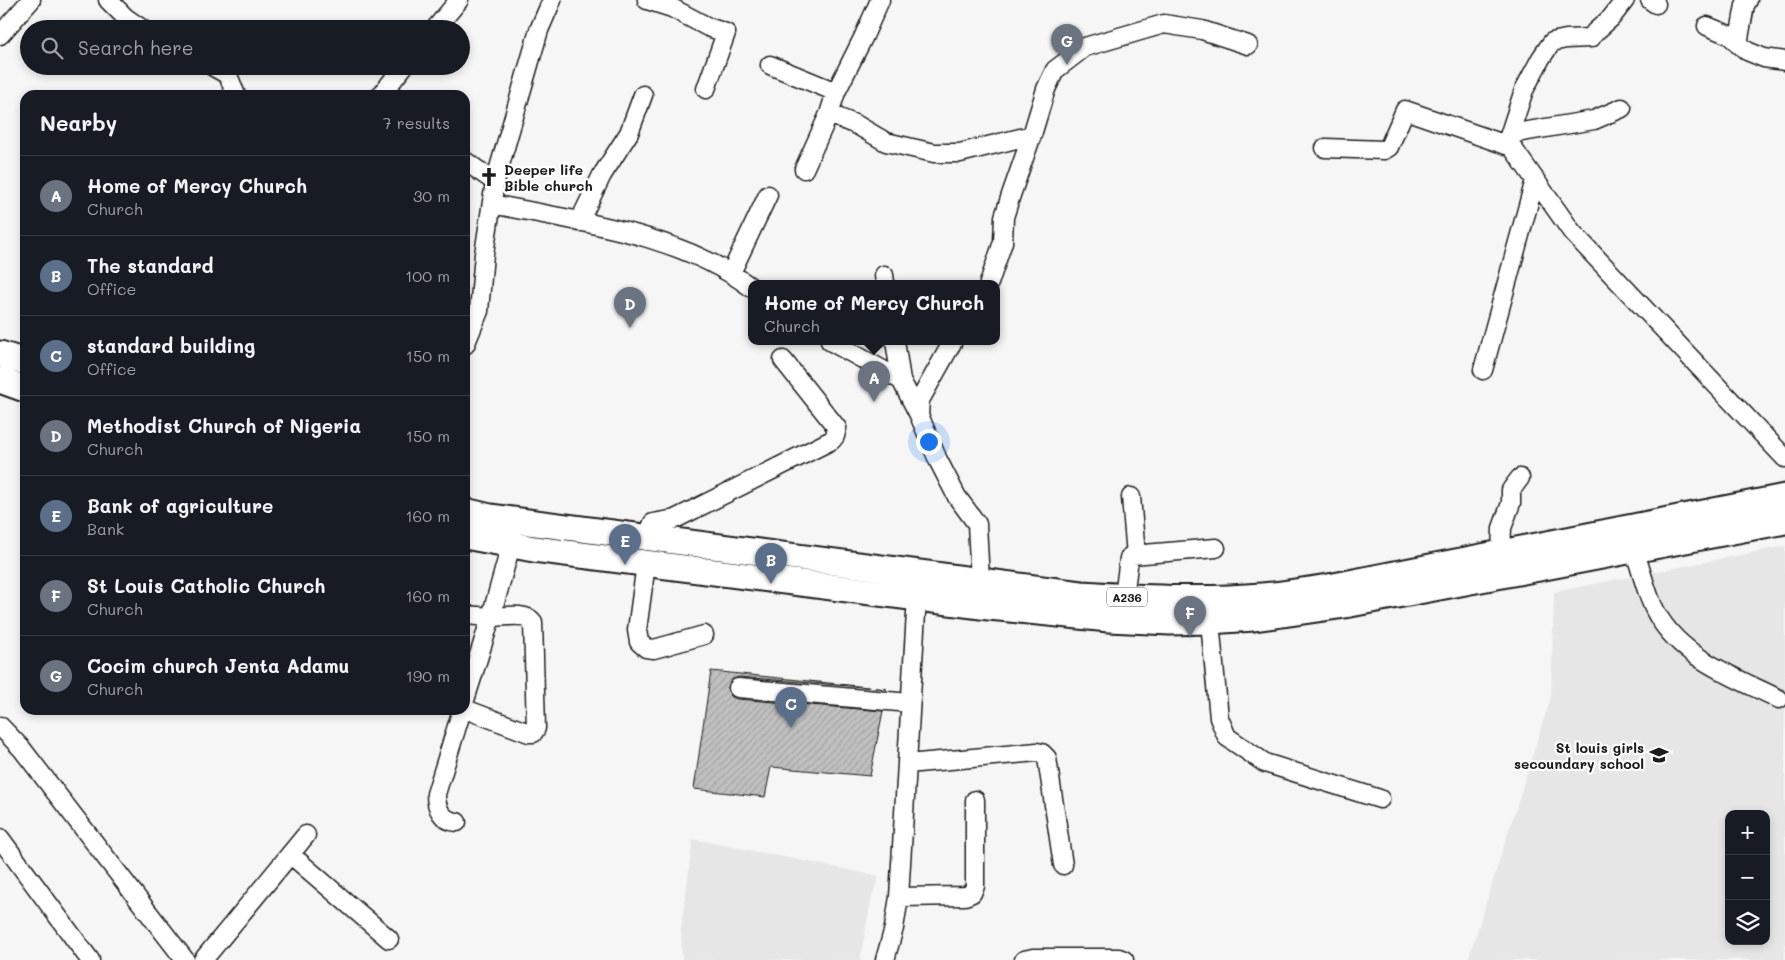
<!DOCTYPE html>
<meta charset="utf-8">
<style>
body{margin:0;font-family:Mali,sans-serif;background:#20242c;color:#f1f3f6}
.controls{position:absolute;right:15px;bottom:15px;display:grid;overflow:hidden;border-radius:10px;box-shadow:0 2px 8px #0003}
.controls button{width:45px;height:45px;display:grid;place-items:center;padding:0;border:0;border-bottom:1px solid #363941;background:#171b24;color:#f1f3f6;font:25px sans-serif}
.you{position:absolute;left:928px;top:441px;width:18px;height:18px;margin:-12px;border:4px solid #fff;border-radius:50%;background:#1a73e8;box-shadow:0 0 0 8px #1a73e833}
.badge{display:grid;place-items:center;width:32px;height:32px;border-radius:50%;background:#919294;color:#fff;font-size:16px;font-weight:700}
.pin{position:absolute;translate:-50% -41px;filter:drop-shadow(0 1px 2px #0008)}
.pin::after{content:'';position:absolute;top:26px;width:18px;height:15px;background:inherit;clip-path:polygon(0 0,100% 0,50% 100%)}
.popup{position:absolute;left:748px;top:280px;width:252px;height:65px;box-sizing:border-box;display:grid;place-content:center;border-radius:10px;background:#171b24;filter:drop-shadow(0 1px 4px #0005);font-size:16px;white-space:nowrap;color:#9ea1a6}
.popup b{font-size:19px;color:#f1f3f6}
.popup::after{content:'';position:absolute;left:50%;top:100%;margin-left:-10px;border:10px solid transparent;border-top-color:#171b24}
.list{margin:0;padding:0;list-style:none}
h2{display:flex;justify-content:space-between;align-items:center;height:65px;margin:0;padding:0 20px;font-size:21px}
h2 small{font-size:16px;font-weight:400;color:#9ea1a6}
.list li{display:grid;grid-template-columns:32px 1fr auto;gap:15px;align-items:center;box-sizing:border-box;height:80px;padding:0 20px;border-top:1px solid #363941}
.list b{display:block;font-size:19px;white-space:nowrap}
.list p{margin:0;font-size:16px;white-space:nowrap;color:#9ea1a6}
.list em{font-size:16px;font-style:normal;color:#9ea1a6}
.icon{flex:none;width:28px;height:28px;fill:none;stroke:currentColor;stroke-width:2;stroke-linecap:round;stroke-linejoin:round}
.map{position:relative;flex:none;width:1785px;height:960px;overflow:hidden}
.search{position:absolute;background:#171b24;box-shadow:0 2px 8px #0003;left:20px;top:20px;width:450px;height:55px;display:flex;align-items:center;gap:12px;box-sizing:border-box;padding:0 18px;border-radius:28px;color:#9ea1a6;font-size:19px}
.panel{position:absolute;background:#171b24;box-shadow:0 2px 8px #0003;left:20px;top:90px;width:450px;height:625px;border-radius:15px}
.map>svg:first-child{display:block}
.built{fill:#e6e6e6;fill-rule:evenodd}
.building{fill:url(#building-hatch);stroke:#1c1c1c}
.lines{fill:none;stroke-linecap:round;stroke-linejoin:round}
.minor-casing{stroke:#1c1c1c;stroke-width:21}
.highway-casing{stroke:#1c1c1c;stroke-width:29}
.minor{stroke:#fff;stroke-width:18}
.highway{stroke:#fff;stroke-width:25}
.labels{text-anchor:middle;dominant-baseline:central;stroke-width:4.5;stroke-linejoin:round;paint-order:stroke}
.shield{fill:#fff;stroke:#606060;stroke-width:1}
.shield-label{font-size:12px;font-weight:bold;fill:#1c1c1c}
.poi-label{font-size:14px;font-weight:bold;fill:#1c1c1c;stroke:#fff;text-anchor:start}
</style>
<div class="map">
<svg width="1785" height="960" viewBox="0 0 1785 960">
<defs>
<pattern id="building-hatch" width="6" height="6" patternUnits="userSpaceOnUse" patternTransform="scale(1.25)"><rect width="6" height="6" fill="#c0c0c0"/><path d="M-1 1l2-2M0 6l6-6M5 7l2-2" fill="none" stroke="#a4a4a4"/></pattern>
</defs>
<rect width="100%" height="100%" fill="#f6f6f6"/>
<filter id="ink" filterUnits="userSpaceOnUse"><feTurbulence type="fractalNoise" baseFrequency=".02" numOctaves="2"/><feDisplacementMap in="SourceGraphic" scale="10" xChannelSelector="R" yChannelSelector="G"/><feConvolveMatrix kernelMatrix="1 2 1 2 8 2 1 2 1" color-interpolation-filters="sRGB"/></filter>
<g filter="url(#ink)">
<path class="built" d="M1785 546V960H1468L1551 697 1554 592ZM1729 814H1766V941H1729Z
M693 839 879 876 872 896 860 960H682L681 929Z"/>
<path class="building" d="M711 671 887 689 739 677 733 679 728 687 729 693 732 697 737 699 883 711 870 776 771 767 765 797 694 789Z"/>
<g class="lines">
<g class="minor-casing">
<path id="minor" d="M108 0 126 18 142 29
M647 0 672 8 708 27 726 33 706 89
M1650 0 1656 4
M1707 26 1729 35 1747 51 1764 58 1785 61
M435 29 459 0
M0 35 31 0
M1738 44 1745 5 1748 0
M770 65 836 92
M212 66 228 75 236 95
M381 95 404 66
M829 114 857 125 886 142 934 153H960L1032 135
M1510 134 1594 120 1622 108
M1506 145 1524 90 1541 58 1552 42 1566 39 1591 38 1595 32 1611 18 1625 0
M1325 148 1384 150 1389 147 1405 110 1512 147 1572 232 1785 458
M465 161 495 182
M804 169 829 114 836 92 863 38 880 0
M492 204C579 222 679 233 752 288
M579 222 602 175 629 133 643 95
M731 273 768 195
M884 275 885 283
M989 283 1003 242 1004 217 1011 195 1032 135 1046 89 1055 70 1085 47 1164 24 1202 30 1248 45
M830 341 901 380
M895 341 901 380 919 415
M953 341 920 400 919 415 938 460 957 497 977 524 980 581
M465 345 479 311 484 254 495 182 539 30 552 0
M1483 370 1535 180
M1131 497 1136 555
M646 539 653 523 675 519 832 440 835 436 837 428 783 360
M1634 549C1640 567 1645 587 1652 604 1674 656 1733 676 1779 699
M1501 553 1502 528 1511 503V490L1520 478
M646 564 637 630 639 642 646 648 654 649 704 635
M1124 597 1129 558 1132 555 1216 548
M1209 611 1219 718 1227 737 1265 763 1380 799
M465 615 491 617 465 700
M738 688 910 703
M465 709 529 733H533L536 728 533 622C527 612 502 617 491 617L511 545
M0 726 22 749 185 960
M907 764 1037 752 1042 753 1047 758 1063 865
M457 822C442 821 436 808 436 794L462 710
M0 838 90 960
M290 854 389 939
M899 897 965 896 972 893 975 886V800
M203 960 306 835
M885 960 894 928 899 897 917 596
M1024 960 1033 958H1119L1124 960"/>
</g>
<g class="highway-casing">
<path id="highway" d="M0 354 25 362
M0 380 25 389
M465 511 490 517 1081 594C1141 598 1202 601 1262 596 1286 594 1310 590 1334 586L1785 497
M465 536 534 549 989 607 1109 619 1170 622 1209 621 1254 618 1345 605 1785 521"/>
</g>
<use href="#minor" class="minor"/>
<use href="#highway" class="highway"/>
</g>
</g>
<defs>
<g id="church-bare" transform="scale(1.5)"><path d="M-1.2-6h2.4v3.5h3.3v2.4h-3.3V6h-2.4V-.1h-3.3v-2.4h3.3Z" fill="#1c1c1c" stroke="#fff" stroke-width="2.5" paint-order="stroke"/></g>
<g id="school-bare" transform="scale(1.5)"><path d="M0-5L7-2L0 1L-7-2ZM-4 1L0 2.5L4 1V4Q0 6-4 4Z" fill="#1c1c1c" stroke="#fff" stroke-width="2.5" paint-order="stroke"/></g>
</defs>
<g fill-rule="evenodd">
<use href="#church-bare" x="489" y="177"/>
<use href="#school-bare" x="1659" y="755"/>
</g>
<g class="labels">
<rect class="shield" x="1107" y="587.5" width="40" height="19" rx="4"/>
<g class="shield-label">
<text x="1127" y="597">A236</text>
</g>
<g class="poi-label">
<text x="504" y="169">Deeper life<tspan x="504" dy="16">Bible church</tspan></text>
<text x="1644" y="747" text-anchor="end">St louis girls<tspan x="1644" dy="16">secoundary school</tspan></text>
</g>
</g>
</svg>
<div class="controls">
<button>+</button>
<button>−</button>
<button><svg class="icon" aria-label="layers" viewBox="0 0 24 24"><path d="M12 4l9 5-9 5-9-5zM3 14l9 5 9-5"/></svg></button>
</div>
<div class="you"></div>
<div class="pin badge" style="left:874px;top:402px;background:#6b7280">A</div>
<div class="popup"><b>Home of Mercy Church</b>Church</div>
<div class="pin badge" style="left:771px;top:584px;background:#5c6f8a">B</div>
<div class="pin badge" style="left:791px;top:728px;background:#5c6f8a">C</div>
<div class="pin badge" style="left:630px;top:328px;background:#6b7280">D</div>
<div class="pin badge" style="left:625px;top:565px;background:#5c6f8a">E</div>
<div class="pin badge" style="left:1190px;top:637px;background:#6b7280">F</div>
<div class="pin badge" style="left:1067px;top:65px;background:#6b7280">G</div>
<div class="search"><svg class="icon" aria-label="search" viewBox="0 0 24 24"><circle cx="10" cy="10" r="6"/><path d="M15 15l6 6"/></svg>Search here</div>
<section class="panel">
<h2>Nearby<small>7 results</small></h2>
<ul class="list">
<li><span class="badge" style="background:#6b7280">A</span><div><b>Home of Mercy Church</b><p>Church</p></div><em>30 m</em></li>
<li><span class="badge" style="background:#5c6f8a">B</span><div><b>The standard</b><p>Office</p></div><em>100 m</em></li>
<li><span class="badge" style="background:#5c6f8a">C</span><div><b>standard building</b><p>Office</p></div><em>150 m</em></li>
<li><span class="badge" style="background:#6b7280">D</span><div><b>Methodist Church of Nigeria</b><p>Church</p></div><em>150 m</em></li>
<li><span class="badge" style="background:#5c6f8a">E</span><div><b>Bank of agriculture</b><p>Bank</p></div><em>160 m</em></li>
<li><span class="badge" style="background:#6b7280">F</span><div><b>St Louis Catholic Church</b><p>Church</p></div><em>160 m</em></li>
<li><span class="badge" style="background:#6b7280">G</span><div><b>Cocim church Jenta Adamu</b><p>Church</p></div><em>190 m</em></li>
</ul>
</section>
</div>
